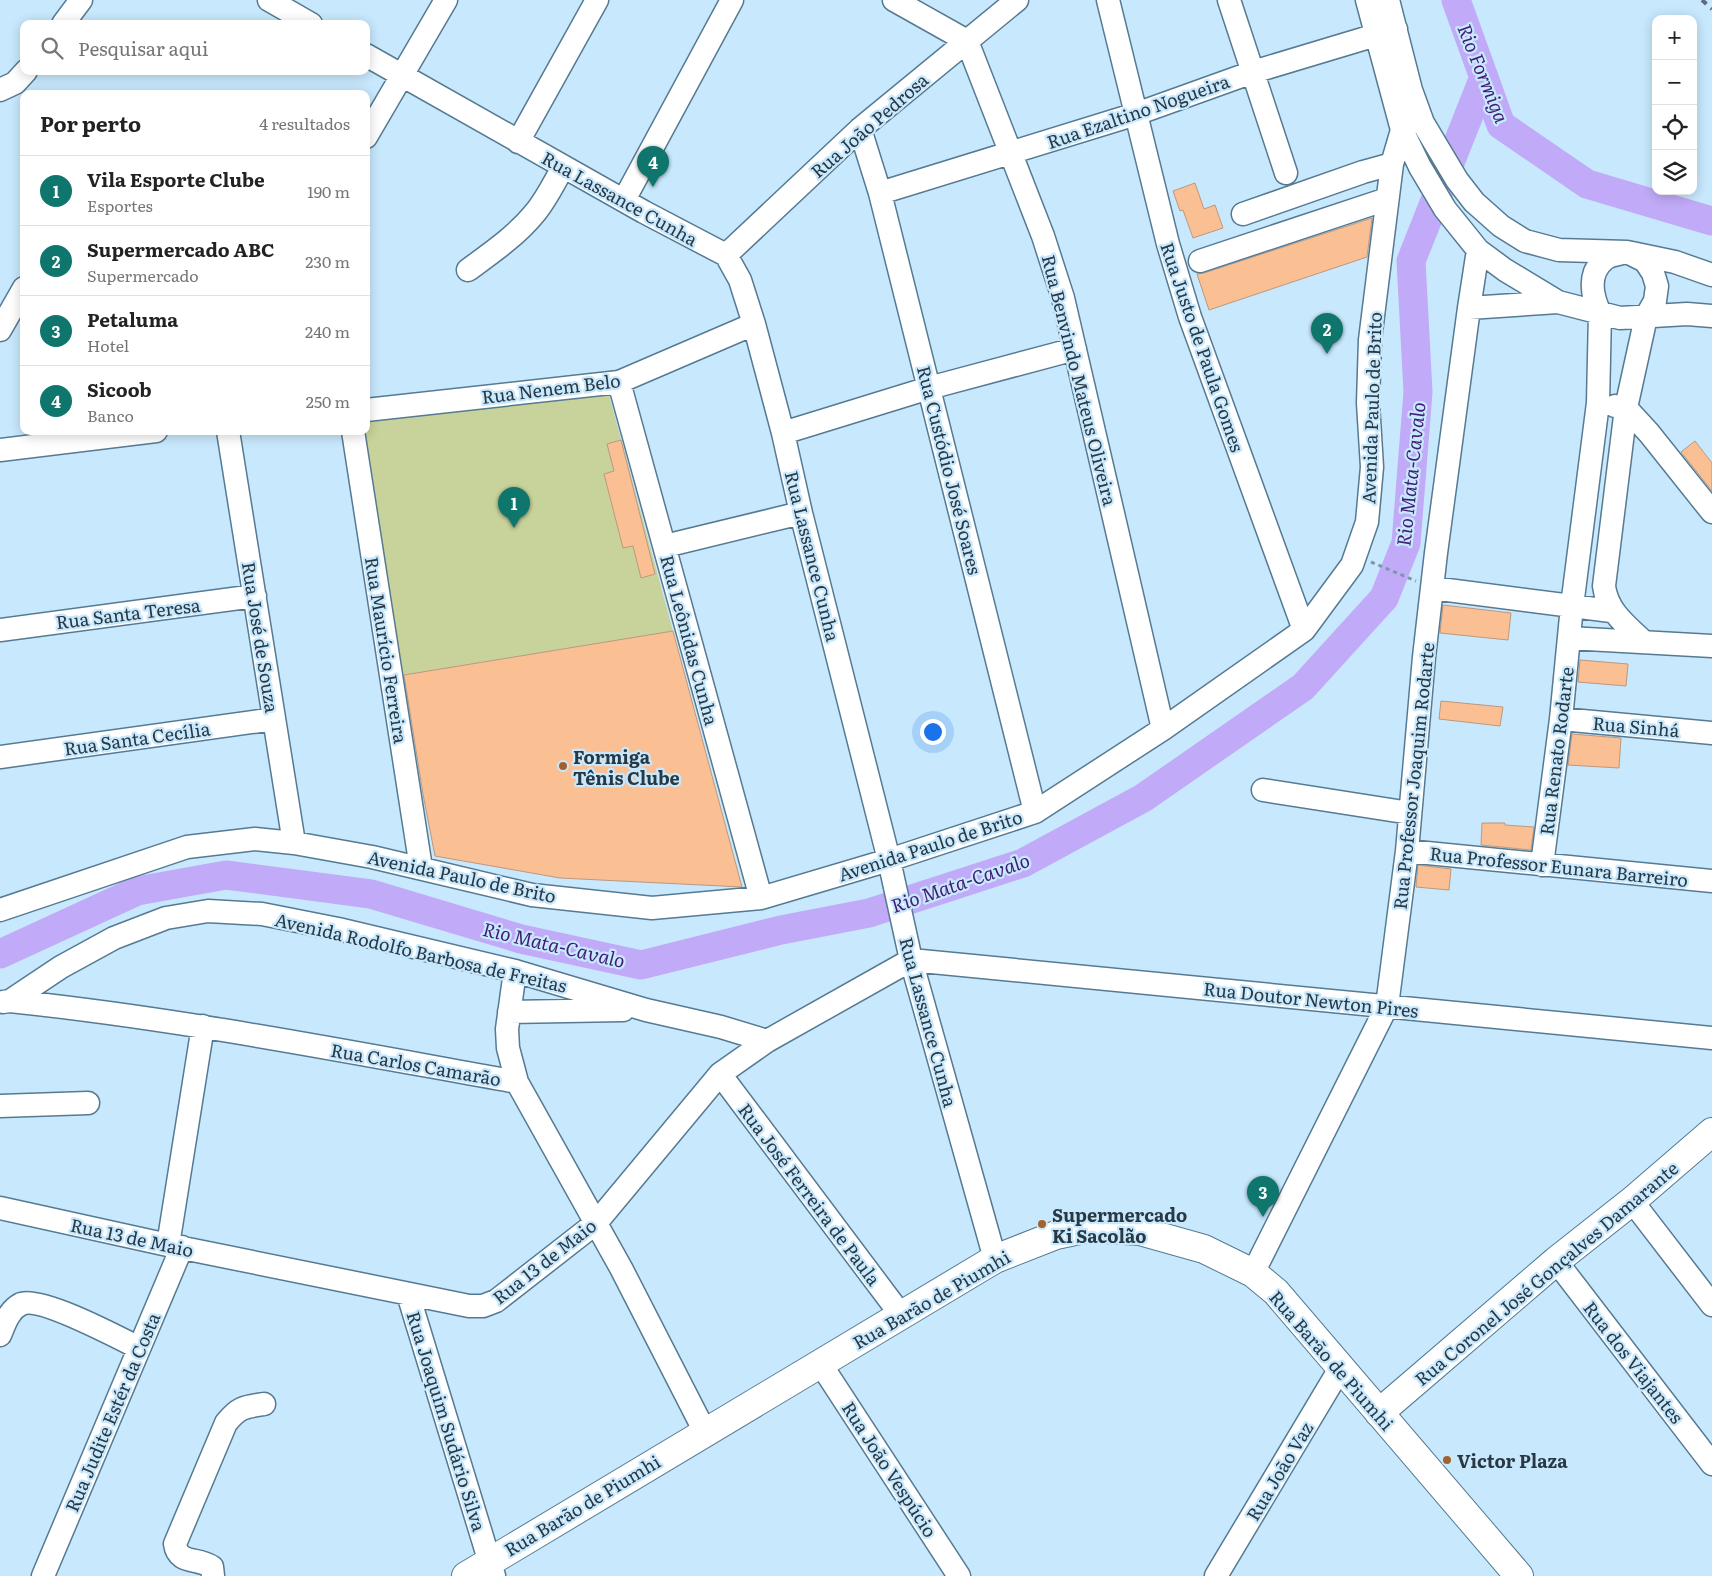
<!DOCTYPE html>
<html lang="pt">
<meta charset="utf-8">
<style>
body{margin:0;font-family:Literata,serif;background:#f2f2f2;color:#222}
.controls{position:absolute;right:15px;top:15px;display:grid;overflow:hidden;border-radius:10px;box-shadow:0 2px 12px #0003}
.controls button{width:45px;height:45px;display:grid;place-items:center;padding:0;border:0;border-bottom:1px solid #e0e0e0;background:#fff;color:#222;font:25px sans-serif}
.you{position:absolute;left:932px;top:731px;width:18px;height:18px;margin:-12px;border:4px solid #fff;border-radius:50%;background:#1a73e8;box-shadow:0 0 0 8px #1a73e833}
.badge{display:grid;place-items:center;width:32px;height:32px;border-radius:50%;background:#0f766e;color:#fff;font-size:16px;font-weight:700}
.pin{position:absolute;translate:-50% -41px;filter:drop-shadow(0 1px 2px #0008)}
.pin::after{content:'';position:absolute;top:26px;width:18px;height:15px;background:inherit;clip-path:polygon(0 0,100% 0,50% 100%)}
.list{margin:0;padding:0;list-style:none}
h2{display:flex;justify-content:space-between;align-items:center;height:65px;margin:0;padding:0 20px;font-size:21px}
h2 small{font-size:16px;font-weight:400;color:#767676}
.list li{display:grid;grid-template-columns:32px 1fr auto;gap:15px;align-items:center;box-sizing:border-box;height:70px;padding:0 20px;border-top:1px solid #e0e0e0}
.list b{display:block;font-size:19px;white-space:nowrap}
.list p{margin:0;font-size:16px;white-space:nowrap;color:#767676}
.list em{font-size:16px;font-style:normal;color:#767676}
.icon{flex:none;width:28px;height:28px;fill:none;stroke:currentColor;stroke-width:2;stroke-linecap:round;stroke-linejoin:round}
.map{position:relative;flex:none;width:1712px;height:1576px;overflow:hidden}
.search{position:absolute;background:#fff;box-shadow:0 2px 12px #0003;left:20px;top:20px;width:350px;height:55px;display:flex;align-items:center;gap:12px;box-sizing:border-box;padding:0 18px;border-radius:10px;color:#767676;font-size:19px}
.panel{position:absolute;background:#fff;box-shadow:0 2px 12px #0003;left:20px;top:90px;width:350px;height:345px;border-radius:10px}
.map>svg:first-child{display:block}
.green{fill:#c8d39b}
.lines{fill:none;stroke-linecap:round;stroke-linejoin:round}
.river{stroke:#c1aaf8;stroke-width:29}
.building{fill:#fbbf94;stroke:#bc987e}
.minor-casing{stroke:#557a92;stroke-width:25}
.major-casing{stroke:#557a92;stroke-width:30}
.path{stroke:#7e96a7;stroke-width:3;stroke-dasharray:4 4;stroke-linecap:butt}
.minor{stroke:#fff;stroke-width:22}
.major{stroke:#fff;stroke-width:28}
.rail{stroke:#596e7c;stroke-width:4;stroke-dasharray:6 6;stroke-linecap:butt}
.poi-dot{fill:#a3622d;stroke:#c8e8fd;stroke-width:2}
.labels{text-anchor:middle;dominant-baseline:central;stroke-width:4.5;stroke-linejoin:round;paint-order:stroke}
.street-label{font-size:18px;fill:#293944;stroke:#c8e8fd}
.poi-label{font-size:18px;font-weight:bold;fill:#293944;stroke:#c8e8fd;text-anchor:start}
.water-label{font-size:19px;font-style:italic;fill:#411c74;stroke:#c8e8fd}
</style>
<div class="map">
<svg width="1712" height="1576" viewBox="0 0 1712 1576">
<rect width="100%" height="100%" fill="#c8e8fd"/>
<path class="green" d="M609 395 673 631 399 676 360 431H366V421Z"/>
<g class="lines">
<path class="river" d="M1456 0 1501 125 1587 184 1712 221
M0 954 137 891 226 875 371 894 521 939 641 965 781 930 869 913 1023 863 1143 798 1303 687 1384 598 1406 543 1418 392 1411 261 1484 77"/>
</g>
<path class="building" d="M1195 183 1204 209 1215 205 1223 228 1193 238 1183 210 1180 211 1173 191Z
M1372 218 1367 257 1209 310 1197 274 1204 273Z
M621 440 655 574 641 578 633 546 623 548 604 474 614 471 607 444Z
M1695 441 1712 463V491L1681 452Z
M1443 605 1511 613 1508 640 1440 633Z
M673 631 742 887 560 878 435 856 423 794 404 675Z
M1580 660 1628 664 1626 686 1578 682Z
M1441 701 1503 707 1500 726 1439 719Z
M1572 734 1621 738 1619 768 1568 765Z
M1482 823H1505V825L1534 827 1531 850 1481 845Z
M1418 865 1451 869 1449 890 1416 887Z"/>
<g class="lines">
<g class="minor-casing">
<path id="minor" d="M269 0 311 24
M894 0 967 41 1043 236 1063 298 1163 729
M1108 0 1168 244 1190 317 1304 630
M1229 0 1286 173
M1367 0 1402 130 1420 167 1445 209 1478 250 1505 270 1558 302 1620 318 1687 314 1712 316
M1388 0 1411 90 1423 123 1457 180 1474 202 1501 226 1525 241 1559 250 1627 252 1675 262 1712 275
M63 24 81 0
M366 55 644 212 726 255 740 280 754 324 783 433 801 513 889 860 911 960 995 1259
M0 90 15 83 26 71
M860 129 880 193 1035 812
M366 137 446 0
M518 142 597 0
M880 193 1136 114 1253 72 1396 29
M624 200 732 0
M1243 214 1363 172 1392 164
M726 255 860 129 1017 0
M1200 261 1387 199
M468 270C491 253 516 236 534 214 546 200 554 183 563 167
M1469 308 1558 302
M0 330 24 288
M619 382 761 898
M1615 406 1626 408 1649 433 1712 512
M366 410 619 382 754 324
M228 431 294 843
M353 431 421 868
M783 433 929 388 1075 349
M0 450 156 431
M665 546 801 513
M1432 588 1611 611
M0 630 255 596
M1569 638 1712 646
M1561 719 1712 733
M0 757 274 719
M1263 790 1410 813
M1407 851 1712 881
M1542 865 1561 719 1572 606 1598 403 1600 313C1592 296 1587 273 1605 259 1610 255 1620 254 1627 252L1645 261 1653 273 1657 286 1655 301 1646 317 1626 408 1604 586C1607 611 1626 625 1644 642
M0 910 187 847 255 839 294 843 372 857 532 895 652 908 761 898 889 860 1035 812 1163 729 1304 630 1352 565 1367 522 1372 467 1368 403 1370 340 1392 164 1402 130 1419 114
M911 960 1712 1038
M515 971 507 1029 508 1048 517 1082
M10 1001C181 1019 349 1052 517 1082L621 1268 705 1432
M3 1002 10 1001 61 967 114 938 166 918 208 911 262 914 338 929 515 971 646 1010 721 1027 767 1041
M509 1012 623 1010
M720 1074 901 1315
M0 1106 88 1103
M1632 1201 1712 1305
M0 1208 168 1245 469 1306H483L496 1301 596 1223 720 1074 767 1041 911 960
M168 1245 203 1026
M1556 1261 1712 1464
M1253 1273 1387 1006 1407 851 1424 657 1436 553 1469 308 1478 250
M408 1294 494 1576
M0 1335C5 1323 9 1310 21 1304 40 1296 119 1338 139 1348
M820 1363 959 1576
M43 1576 182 1247
M213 1576 212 1567C198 1557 178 1565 175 1544L226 1423C239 1407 244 1407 264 1404
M1216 1576 1341 1367"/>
</g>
<g class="major-casing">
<path id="major" d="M1379 1413 1556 1261 1632 1201 1712 1132
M466 1576 995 1259 1056 1235 1089 1228 1140 1231 1204 1249 1253 1273 1276 1292 1519 1576"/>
</g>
<path class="path" d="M1371 562 1416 581"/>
<use href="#minor" class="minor"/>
<use href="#major" class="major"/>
<path class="rail" d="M1702 0 1712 9"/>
</g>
<g class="poi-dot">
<circle cx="563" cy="766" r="5"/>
<circle cx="1042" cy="1224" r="5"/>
<circle cx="1447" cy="1460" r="5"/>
</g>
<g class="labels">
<g class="street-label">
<text transform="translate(1138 111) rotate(-19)">Rua Ezaltino Nogueira</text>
<text transform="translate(869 125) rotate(-41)">Rua João Pedrosa</text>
<text transform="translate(620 198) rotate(29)">Rua Lassance Cunha</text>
<text transform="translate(1203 347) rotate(71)">Rua Justo de Paula Gomes</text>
<text transform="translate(1080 380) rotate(76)">Rua Benvindo Mateus Oliveira</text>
<text transform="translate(551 388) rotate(-7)">Rua Nenem Belo</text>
<text transform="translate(1371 408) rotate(-88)">Avenida Paulo de Brito</text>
<text transform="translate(950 470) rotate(76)">Rua Custódio José Soares</text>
<text transform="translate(813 556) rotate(76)">Rua Lassance Cunha</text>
<text transform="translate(128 613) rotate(-7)">Rua Santa Teresa</text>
<text transform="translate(261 637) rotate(81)">Rua José de Souza</text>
<text transform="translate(690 640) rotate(75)">Rua Leônidas Cunha</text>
<text transform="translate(387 650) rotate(81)">Rua Maurício Ferreira</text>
<text transform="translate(1636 726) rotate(5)">Rua Sinhá</text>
<text transform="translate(137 738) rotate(-8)">Rua Santa Cecília</text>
<text transform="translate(1556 751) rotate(-83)">Rua Renato Rodarte</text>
<text transform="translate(1413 776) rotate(-84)">Rua Professor Joaquim Rodarte</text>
<text transform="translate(930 845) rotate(-18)">Avenida Paulo de Brito</text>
<text transform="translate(1559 866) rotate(6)">Rua Professor Eunara Barreiro</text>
<text transform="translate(462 876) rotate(12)">Avenida Paulo de Brito</text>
<text transform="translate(421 952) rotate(13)">Avenida Rodolfo Barbosa de Freitas</text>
<text transform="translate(1311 999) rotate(6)">Rua Doutor Newton Pires</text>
<text transform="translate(929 1022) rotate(75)">Rua Lassance Cunha</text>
<text transform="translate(416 1064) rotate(10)">Rua Carlos Camarão</text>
<text transform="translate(810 1194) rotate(53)">Rua José Ferreira de Paula</text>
<text transform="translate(132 1237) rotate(12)">Rua 13 de Maio</text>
<text transform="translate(544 1261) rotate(-38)">Rua 13 de Maio</text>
<text transform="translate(1546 1273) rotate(-40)">Rua Coronel José Gonçalves Damarante</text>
<text transform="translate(931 1299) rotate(-30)">Rua Barão de Piumhi</text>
<text transform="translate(1332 1360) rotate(49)">Rua Barão de Piumhi</text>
<text transform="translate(1634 1362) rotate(52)">Rua dos Viajantes</text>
<text transform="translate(112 1412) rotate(-67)">Rua Judite Estér da Costa</text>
<text transform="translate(447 1421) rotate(73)">Rua Joaquim Sudário Silva</text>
<text transform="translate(890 1469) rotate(57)">Rua João Vespúcio</text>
<text transform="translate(1279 1471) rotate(-59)">Rua João Vaz</text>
<text transform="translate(582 1505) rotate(-31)">Rua Barão de Piumhi</text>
</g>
<g class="poi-label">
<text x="573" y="756">Formiga<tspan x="573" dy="21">Tênis Clube</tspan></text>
<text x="1052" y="1214">Supermercado<tspan x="1052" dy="21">Ki Sacolão</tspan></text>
<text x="1457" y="1460">Victor Plaza</text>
</g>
<g class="water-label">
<text transform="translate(1484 73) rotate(68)">Rio Formiga</text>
<text transform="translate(1410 474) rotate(-84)">Rio Mata-Cavalo</text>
<text transform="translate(960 882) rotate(-19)">Rio Mata-Cavalo</text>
<text transform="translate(554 944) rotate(13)">Rio Mata-Cavalo</text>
</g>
</g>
</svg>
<div class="controls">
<button>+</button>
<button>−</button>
<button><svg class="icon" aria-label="locate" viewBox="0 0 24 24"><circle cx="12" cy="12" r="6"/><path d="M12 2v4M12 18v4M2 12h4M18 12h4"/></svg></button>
<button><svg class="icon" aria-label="layers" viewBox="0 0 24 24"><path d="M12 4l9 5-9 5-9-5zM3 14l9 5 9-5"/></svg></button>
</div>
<div class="you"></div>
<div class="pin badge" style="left:514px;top:528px">1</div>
<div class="pin badge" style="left:1327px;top:354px">2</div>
<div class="pin badge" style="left:1263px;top:1217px">3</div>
<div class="pin badge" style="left:653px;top:187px">4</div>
<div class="search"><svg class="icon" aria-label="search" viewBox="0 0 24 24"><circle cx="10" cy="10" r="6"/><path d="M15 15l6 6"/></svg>Pesquisar aqui</div>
<section class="panel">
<h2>Por perto<small>4 resultados</small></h2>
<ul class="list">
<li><span class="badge">1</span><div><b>Vila Esporte Clube</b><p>Esportes</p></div><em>190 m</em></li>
<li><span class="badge">2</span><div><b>Supermercado ABC</b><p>Supermercado</p></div><em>230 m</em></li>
<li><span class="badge">3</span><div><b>Petaluma</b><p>Hotel</p></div><em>240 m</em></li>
<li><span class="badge">4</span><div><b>Sicoob</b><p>Banco</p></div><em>250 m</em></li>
</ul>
</section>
</div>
